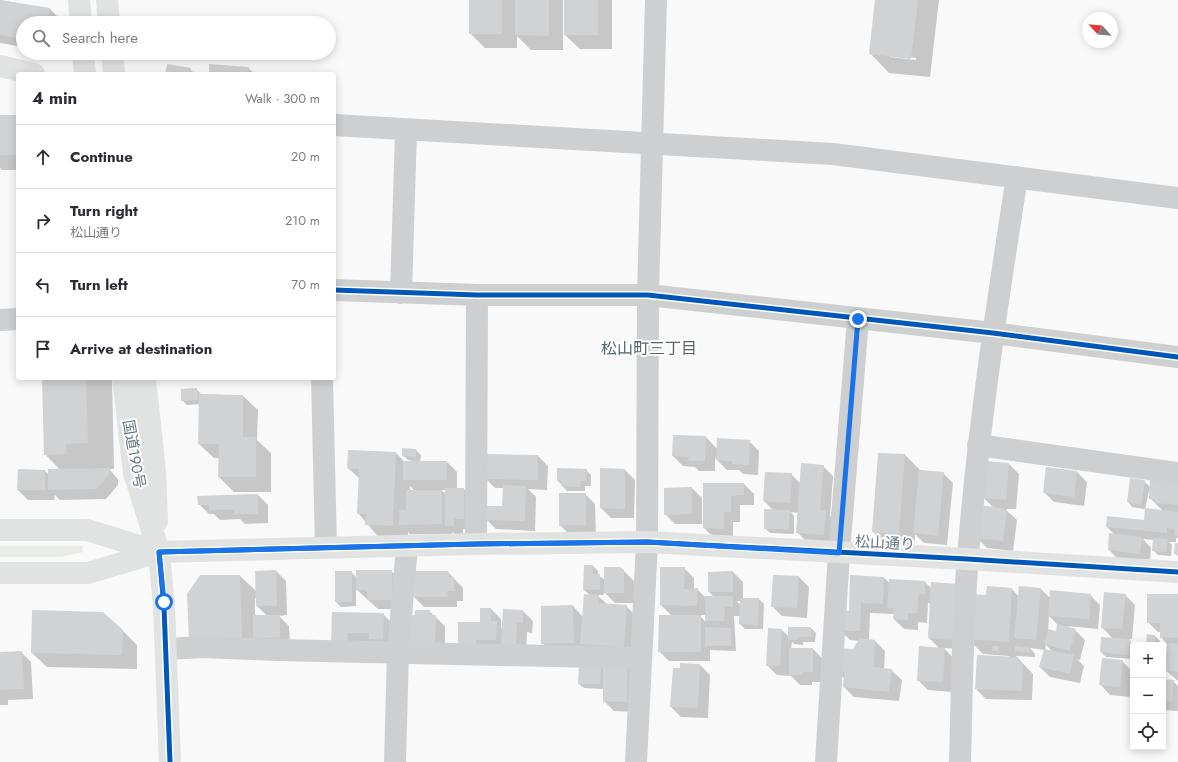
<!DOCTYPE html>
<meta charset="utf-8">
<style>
body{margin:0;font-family:Jost,"Noto Sans JP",sans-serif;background:#f7f7f7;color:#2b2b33}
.controls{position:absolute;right:12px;bottom:12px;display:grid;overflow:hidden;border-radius:4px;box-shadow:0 2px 10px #0003}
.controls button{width:36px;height:36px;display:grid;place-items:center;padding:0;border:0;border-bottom:1px solid #e1e1e2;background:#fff;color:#2b2b33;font:20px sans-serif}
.compass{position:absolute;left:1082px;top:12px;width:36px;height:36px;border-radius:50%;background:#fff;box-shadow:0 2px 10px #0003;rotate:296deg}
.stop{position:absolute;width:12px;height:12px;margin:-9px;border:3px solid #1a73e8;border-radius:50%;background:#fff}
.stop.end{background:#1a73e8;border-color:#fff;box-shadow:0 1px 4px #0008}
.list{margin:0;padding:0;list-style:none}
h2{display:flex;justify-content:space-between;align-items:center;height:52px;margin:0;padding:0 16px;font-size:17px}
h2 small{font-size:13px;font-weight:400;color:#7c7c81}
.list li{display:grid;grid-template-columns:26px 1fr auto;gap:12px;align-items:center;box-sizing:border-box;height:64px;padding:0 16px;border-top:1px solid #e1e1e2}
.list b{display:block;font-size:15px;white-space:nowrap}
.list p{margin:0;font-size:13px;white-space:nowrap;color:#7c7c81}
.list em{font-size:13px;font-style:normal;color:#7c7c81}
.icon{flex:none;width:22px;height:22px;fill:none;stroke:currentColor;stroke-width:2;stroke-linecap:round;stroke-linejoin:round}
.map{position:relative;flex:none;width:1178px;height:762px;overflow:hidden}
.search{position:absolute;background:#fff;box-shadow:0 2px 10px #0003;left:16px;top:16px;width:320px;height:44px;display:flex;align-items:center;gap:10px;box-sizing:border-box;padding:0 14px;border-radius:22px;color:#7c7c81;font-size:15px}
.panel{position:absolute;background:#fff;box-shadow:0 2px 10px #0003;left:16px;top:72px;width:320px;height:308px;border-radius:4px}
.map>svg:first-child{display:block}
.green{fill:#e8ebe6}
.shadow{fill:#0003;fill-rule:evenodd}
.building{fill:#d0d2d3}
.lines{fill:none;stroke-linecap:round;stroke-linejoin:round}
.street{stroke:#cecfd0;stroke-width:22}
.secondary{stroke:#e1e2e2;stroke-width:22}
.highway{stroke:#e1e2e2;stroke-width:22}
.cycleway-casing{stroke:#fff;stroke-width:8}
.cycleway{stroke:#0057b8;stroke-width:5}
.route{stroke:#1a73e8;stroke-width:5}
.labels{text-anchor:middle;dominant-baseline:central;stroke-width:4;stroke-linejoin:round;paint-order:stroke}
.street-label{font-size:15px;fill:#657683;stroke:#fff}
.neighbourhood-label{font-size:16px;fill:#57646e;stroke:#fff}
</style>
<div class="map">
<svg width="1178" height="762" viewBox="0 0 1178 762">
<rect width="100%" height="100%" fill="#f9f9f9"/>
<path class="green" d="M0 546H82L83 552 61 557H0Z"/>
<path class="shadow" d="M0 0 50 9 60 19 59 23H23V47L0 43Z
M470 0H563V50H531L517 36V48H485L470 33Z
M565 0H612V49H580L565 35Z
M876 0H939L930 77 889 73 870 53ZM890 55 916 58V60L890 57Z
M248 68 255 74H210Z
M190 69 195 74H166Z
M0 116H18V170H2L0 168Z
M43 378H112L114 469H109L118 479V485L106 499 60 500 55 495 54 500H28L18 490 45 471 49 475 60 470 45 454Z
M196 389 201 394 243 396 258 410 257 440 271 453V492H234L219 477V458H214L199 444 200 404 187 405 182 400Z
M706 437 717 449 749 441 759 451 758 475 743 474 739 470H727L715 458V471H699L695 467 683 466 673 456Z
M416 450 421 455 420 462H447L457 472V489H464L474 499V529H463V535L456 536 452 532V534H410L408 532V541L381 540 358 513 360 479 348 468 396 453 405 462H413V461L408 460 403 455ZM410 486 415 491H410ZM441 490H446V494Z
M879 454 905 455 920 470 943 473 953 483 947 545 924 543 915 534 914 549 888 547 873 532Z
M538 456 548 466 547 490 528 489 536 497 535 531 496 529 486 519 503 507 504 488H495L485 478Z
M986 462 1009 464 1019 474 1016 509H1005L1017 520 1013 551 987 548 977 538 994 508 983 497Z
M823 466 833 476 830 516 836 522 834 544 807 542 797 532 798 513 791 512 794 516V534L770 533 765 528 774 511 764 501 791 474 800 483Z
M1047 468 1077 472 1087 482 1084 506 1054 502 1044 492Z
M601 469 625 470 635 480 634 518H611L601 508Z
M586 470 591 475V486H585V491H567L558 481Z
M1144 481 1150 487 1145 509 1132 507 1128 502Z
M704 484H744L754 494V505H740V522H733V538H714L704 528Z
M1178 484V538H1176V544H1178V556L1175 553 1176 542H1169L1172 545 1171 556 1158 555 1153 550 1154 540 1143 539 1151 548 1150 563 1119 560 1109 550 1115 535 1107 527 1145 521 1163 511 1150 498Z
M692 488 702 498V524H675L665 514Z
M585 494 595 504 596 535H570L560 525Z
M258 495 268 505V523L245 524 240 519 220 520 214 514H209L199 504Z
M593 566 598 571V575L605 580 624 571 634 581V603H615L604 592V595H597L607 604 626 606 636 616 633 657 552 653 542 643 573 606 583 617 590 595 584 590Z
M684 568 694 578V590L697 589 705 597H714L709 592 733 572 743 582V599H759L764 604 763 629H745L740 624V616H734L736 651 710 650V661H669L659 651 672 616 661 605ZM737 601H741V606ZM699 615H706V622Z
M276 571 286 581 287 615 279 616 289 626 290 647 205 656 240 576 257 592ZM255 598H257V606L267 616H255Z
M391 571 401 581V609H378L356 589V606L341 607 336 602 351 572 357 578Z
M448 572 463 588V601H457V607H424L414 597Z
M799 577 809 587 807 618 782 616 772 606Z
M884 578 890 583 925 582 932 589 965 649 944 648 954 659 953 692 928 690 918 680 939 648 929 638 931 603H928L927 623 918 622V630L904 629 894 619V614L870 613 869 640 875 641 885 651 884 669 891 670 902 680 899 701 854 697 844 687V678L837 671 860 641 850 640 840 630 850 612Z
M1012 589 1019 597 1041 589 1050 598 1090 595 1100 605 1098 629 1067 626 1075 630 1085 640 1080 660 1077 659 1084 666 1080 683 1050 677 1040 667 1044 650 1030 648 1035 654V657L1016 656 1033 674 1032 700 986 699 976 689 1010 656 983 654 968 639 987 596ZM1049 616 1058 625 1056 632 1048 630ZM1046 645 1053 652 1045 650Z
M1125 595 1135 605 1132 639H1128L1134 645 1133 659 1106 657 1101 652 1113 639 1102 627Z
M1178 596V681L1164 669 1163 676V648L1165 650V662H1167L1168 645 1161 637V632H1158L1148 622Z
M491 609 501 619V627L503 629 523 611 533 621 532 633 527 632 526 654 469 655 481 623Z
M429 611 445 626V654L418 653 416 616Z
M333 613 383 614 393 624 392 649 342 653Z
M811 628 816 633 815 642H803V645L794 644 792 642 791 649H813L823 659V682H812V685H800L791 676 777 675 767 665 782 630 789 637Z
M122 630 137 645V669L47 667 32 653Z
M1155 636 1160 641V645H1147Z
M21 652 31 662 33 699 8 700V705H0V653Z
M1122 661 1132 671 1130 697 1110 695 1100 684Z
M580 662 627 664 637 674 636 712 614 711 604 701V689L584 688 579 684Z
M700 665 710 675 708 718 681 717 671 707 681 669Z
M1163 680 1173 681 1178 686V711L1163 710Z"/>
<path class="building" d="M0 0 50 8 47 23H23V39L0 35Z
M469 0H502V34H469Z
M515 0H549V36L515 35Z
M564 0H598V35H564Z
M875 0H918L911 59 869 54Z
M167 64 191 68 190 74H165Z
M209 64 249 67 248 74H209Z
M0 115H18V155H0Z
M42 378H86L88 443 66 444 67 454 44 455Z
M197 388 198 400 181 401V389Z
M199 394 243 395V437H256V477H218L219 444H198Z
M673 435 706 436 705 461H688L689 457 672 456Z
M717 438 750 440 749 465 732 464V461L716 460Z
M402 448 416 449V457L402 456Z
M348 450 396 452 393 526 365 525 366 514H357L359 469 347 468Z
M878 453 905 454 899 534 872 532Z
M485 454 538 455V480L484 479Z
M403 461H447V480H403Z
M985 461 1009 463 1006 500 982 498Z
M801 463 824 465 820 510 826 511 824 535 796 533Z
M1046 467 1077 471 1074 497 1043 493Z
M109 468V475L96 489 48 490V469Z
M557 468 587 469 586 481H581L580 487 561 486V481H557Z
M600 468 625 469V509L600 508Z
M18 469 45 470V490H17Z
M919 470 944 472 938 536 913 533Z
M765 472 792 473 790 503 763 501Z
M1130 478 1145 480 1141 505 1127 502Z
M1150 480 1178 483V505L1154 503V499H1149Z
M703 483H744V495L731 496V512H724V529L703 528Z
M503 485 526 486 525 521 485 520V506H502Z
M692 487V514L664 515V488Z
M445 488H464V519H454V526H445Z
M406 490H442V524L399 525V510H406Z
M559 493H586V525L559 526Z
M258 494V514H234V510H209V505H198L197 496Z
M980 505 1007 509 1003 541 976 538Z
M1145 508 1178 512V536L1174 535 1175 529 1167 528V533L1106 527 1107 516 1144 520Z
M764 509 790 510 789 529H764Z
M1109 533 1142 537 1140 554 1108 550Z
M1153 538 1168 539 1166 552 1152 551Z
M1175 543H1178V554H1174Z
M584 565H593V574H600V590H583Z
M604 567H620L624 570V593H604Z
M660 567H685L684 589 698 588 697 606 660 605Z
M276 570 277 606H256L255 571Z
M356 570H392V600H367V590H356Z
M335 571H352V602H335Z
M413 571H448L449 577H454V591H447L448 597H413Z
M733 571V592H708V572Z
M200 575H240L242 640 189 641 187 594Z
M773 575 799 576 797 608 771 607Z
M850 575 884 577 883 604 861 603 860 631H839L840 610 849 611Z
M889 579 925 581V594H919L917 613H908V620L893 619 894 609 887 608Z
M931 582 958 584 955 640 928 638Z
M987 586 1012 588 1009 642 967 639 970 594 986 595Z
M1019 586 1041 588 1036 640 1014 638Z
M1050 590 1091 594 1089 619 1048 616Z
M1104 592 1126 594 1122 629 1101 628Z
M584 594 599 595 598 603 627 605 624 647 580 644Z
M1147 594H1178V638H1160V623H1147Z
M705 596H733V607H725L724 621H705Z
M740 598H759L758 625 739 624Z
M573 605 574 643 541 644V606Z
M480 608H491V621H497L496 640H476V645H458V622H480Z
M503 609 523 610V623H517L516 645 501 644Z
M32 610 103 612 123 630 122 655 31 653Z
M415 610H430V615H436L435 644H407L408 615H415Z
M332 612 384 613 383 640 369 639V633H348L347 644H331Z
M253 615H280V638H253Z
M659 615H701V652H658Z
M1057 624 1076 629 1070 651 1044 644 1048 629 1056 631Z
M705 627 731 628V646H705Z
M788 627H811V637H798V640H788Z
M768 628 782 629 780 666H766Z
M1147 634 1155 635V645H1146Z
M1101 637 1130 639 1129 655 1100 652Z
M860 638 875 640 874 667 892 669 889 692 843 687 844 672 836 671 838 648 853 649Z
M1167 643 1178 644V672L1165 671Z
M919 646 945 648 943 682 917 681Z
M992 646H999V651H992Z
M1015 646 1031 648 1030 653 1015 651Z
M789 648H813V672H803V675H789Z
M1044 649 1074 655 1070 674 1039 667Z
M22 651 24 689 0 690V652Z
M977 655 1018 657V662L1023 663 1022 691 975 689Z
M1102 658 1123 660 1120 687 1099 685Z
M579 661H601L600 684H578Z
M603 662 627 663V702H603Z
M680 663 700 664 698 708 670 707 673 668H680Z
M1163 679 1174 680 1172 702 1163 701Z"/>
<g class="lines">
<path class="street" d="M334 125 833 154 1178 198
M334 290 477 295H648L993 333 1178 357
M401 293 406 131
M0 320 18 319
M322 378 326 547
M978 445 1178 473
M476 544 477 295
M166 649 204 647 277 650 640 658
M395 762 398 652 407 546
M636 762 647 542 648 295 656 0
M826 762 839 553 858 319
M960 762C962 694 962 625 968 557 978 430 997 304 1017 177"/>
<path class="secondary" d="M0 66 34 74
M170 762 164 607 159 552 476 544 647 542 967 559 1178 572"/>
<path class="highway" d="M79 0 81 23
M107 0 109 23
M83 53 85 74
M112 53 114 74
M123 378 134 473 159 552
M145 378 155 471 157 521
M0 530H87L159 552
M0 573H88L159 552"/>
<g class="cycleway-casing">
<path id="cycleway" d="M334 290 477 295H648L993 333 1178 357
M170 762 164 607 159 552 476 544 647 542 967 559 1178 572"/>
</g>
<use href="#cycleway" class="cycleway"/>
</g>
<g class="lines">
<path class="route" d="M164 602 159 552 476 544 647 542 839 553 858 319"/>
</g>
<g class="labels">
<g class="street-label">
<text transform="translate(134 454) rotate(80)">国道190号</text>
<text transform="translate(885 543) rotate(3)">松山通り</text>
</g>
<g class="neighbourhood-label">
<text x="649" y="348">松山町三丁目</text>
</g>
</g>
</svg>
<div class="controls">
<button>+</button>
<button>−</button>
<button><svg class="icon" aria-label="locate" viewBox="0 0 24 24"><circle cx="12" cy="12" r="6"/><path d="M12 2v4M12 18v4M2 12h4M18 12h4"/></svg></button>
</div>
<svg class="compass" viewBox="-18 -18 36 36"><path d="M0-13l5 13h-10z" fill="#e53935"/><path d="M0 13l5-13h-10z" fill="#7c7c81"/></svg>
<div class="stop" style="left:164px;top:602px"></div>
<div class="stop end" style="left:858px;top:319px"></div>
<div class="search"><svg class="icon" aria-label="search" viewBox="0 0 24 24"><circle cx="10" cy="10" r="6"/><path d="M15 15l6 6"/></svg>Search here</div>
<section class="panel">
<h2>4 min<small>Walk · 300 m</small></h2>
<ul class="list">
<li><svg class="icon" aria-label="ahead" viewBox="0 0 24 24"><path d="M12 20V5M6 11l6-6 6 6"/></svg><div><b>Continue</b></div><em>20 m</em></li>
<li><svg class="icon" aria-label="right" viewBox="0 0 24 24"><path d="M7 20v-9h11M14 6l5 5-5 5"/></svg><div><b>Turn right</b><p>松山通り</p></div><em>210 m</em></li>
<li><svg class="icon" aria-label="left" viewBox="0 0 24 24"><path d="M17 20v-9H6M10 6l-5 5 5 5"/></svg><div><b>Turn left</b></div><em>70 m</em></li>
<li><svg class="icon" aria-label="arrive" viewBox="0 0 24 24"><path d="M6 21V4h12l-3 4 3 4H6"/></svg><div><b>Arrive at destination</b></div></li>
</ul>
</section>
</div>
